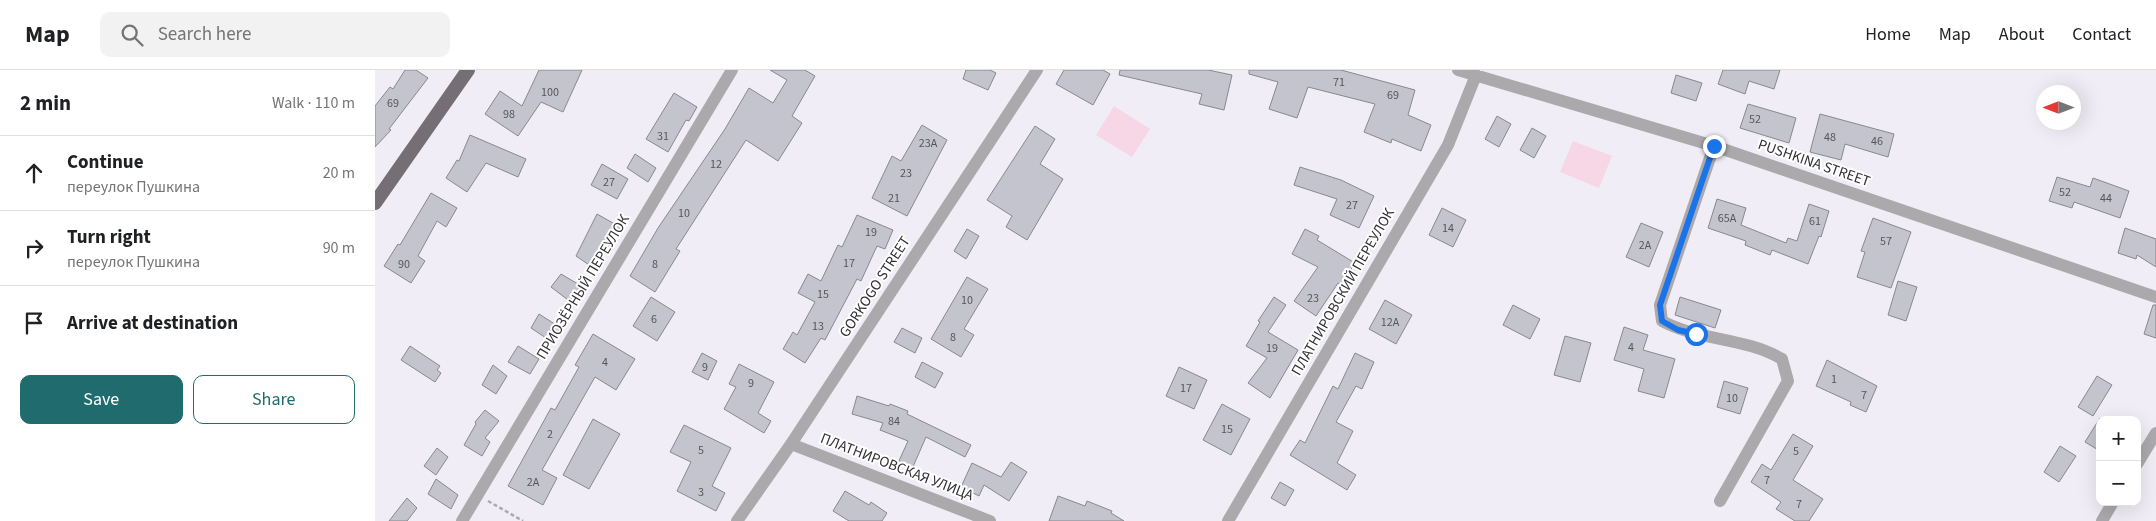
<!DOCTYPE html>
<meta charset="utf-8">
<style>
body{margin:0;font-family:"Source Sans 3",sans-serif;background:#f2f2f2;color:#202124}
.controls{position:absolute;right:15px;bottom:15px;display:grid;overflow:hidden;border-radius:10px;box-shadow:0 5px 20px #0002}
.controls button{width:45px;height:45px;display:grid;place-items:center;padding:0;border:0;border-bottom:1px solid #e0e0e0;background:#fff;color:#202124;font:25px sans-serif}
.compass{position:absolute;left:1661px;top:15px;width:45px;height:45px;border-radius:50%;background:#fff;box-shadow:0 5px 20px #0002;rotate:270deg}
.stop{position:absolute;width:15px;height:15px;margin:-11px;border:4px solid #1a73e8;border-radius:50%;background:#fff}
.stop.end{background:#1a73e8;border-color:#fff;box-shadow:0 1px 5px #0008}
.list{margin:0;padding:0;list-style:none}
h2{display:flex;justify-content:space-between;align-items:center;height:65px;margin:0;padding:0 20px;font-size:21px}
h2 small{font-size:16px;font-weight:400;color:#757577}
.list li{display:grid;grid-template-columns:32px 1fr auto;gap:15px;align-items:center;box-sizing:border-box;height:75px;padding:0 20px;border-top:1px solid #e0e0e0}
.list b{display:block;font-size:19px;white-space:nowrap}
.list p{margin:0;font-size:16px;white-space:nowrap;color:#757577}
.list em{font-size:16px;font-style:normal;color:#757577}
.actions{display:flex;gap:10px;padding:15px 20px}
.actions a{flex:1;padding:11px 0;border:1px solid #1f6b6d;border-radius:10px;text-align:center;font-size:18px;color:#1f6b6d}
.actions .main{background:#1f6b6d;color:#fff}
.icon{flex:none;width:28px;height:28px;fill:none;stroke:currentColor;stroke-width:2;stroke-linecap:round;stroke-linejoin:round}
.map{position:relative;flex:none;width:1781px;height:451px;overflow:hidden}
header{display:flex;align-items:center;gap:30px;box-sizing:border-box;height:70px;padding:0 25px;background:#fff;border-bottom:1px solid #e0e0e0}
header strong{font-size:24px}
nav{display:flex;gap:28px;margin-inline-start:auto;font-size:18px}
.search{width:350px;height:45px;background:#f2f2f2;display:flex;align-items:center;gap:12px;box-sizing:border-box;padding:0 18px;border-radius:10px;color:#757577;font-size:19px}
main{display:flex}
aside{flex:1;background:#fff}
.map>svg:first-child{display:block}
.green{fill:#f7d6e5}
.building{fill:#c3c4cd;stroke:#878891}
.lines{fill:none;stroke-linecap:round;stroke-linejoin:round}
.path{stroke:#adaab1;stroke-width:2.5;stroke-dasharray:4 2.5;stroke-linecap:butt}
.minor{stroke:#aca9ac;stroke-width:12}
.primary{stroke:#756f75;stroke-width:14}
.route{stroke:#1a73e8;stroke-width:6}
.labels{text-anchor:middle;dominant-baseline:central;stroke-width:4;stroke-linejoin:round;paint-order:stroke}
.number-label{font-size:12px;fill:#56565b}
.street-label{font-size:15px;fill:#323135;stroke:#fff}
</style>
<header>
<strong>Map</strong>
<div class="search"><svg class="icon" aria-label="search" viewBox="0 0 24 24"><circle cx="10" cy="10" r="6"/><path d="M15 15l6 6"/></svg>Search here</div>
<nav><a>Home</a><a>Map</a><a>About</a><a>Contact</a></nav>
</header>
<main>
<aside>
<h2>2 min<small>Walk · 110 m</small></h2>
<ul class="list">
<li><svg class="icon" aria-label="ahead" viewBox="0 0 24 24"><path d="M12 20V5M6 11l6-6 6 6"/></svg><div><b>Continue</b><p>переулок Пушкина</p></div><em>20 m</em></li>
<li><svg class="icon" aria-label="right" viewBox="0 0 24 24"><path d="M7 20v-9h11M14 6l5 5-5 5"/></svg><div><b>Turn right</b><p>переулок Пушкина</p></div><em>90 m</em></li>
<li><svg class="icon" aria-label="arrive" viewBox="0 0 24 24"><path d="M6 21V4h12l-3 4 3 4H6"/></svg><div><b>Arrive at destination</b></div></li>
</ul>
<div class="actions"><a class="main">Save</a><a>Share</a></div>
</aside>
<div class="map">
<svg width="1781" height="451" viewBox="0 0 1781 451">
<rect width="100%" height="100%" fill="#f1edf6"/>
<path class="green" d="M739 36 775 59 757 87 721 65Z
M1198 71 1237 86 1224 118 1185 102Z"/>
<path class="building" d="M30 0H41L53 8 14 59 16 60 0 77V36L15 17 18 19Z
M164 0H207L188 42 166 32 143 66 110 44 125 21 147 36Z
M395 0H430L440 6 417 46 427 53 403 91 371 70 301 179 305 181 280 222 255 206 283 158 350 59 374 18 398 33 412 10Z
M591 0H615L621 3 613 20 588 9Z
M689 0H728L735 4 718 35 681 14Z
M745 0H833L857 5 849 40 824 34 827 24 744 5Z
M874 0H966L1040 20 1033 45 1056 55 1046 81 1017 69 1016 73 989 62 1000 34 933 17 922 48 894 39 903 12 874 4Z
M1348 0H1405L1399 19 1374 11 1370 24 1343 14Z
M1301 5 1327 13 1321 31 1296 23Z
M299 23 322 37 314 51 311 50 293 82 271 69Z
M1373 34 1421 48 1414 73 1365 58Z
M1445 44 1519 64 1513 87 1470 74 1466 90 1435 82Z
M1122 46 1136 54 1124 77 1110 69Z
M547 55 572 70 532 146 497 128 517 86 526 91Z
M660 56 680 69 665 94 688 109 652 170 631 157 637 146 612 130Z
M1157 58 1171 66 1159 88 1145 80Z
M95 65 151 89 143 107 111 93 92 122 71 108 82 90 84 91Z
M260 84 281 98 273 112 252 98Z
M227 94 253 109 242 129 216 115Z
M925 97 966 110 999 126 984 158 955 145 962 129 919 115Z
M1682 107 1715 117 1718 108 1754 121 1745 148 1699 132 1697 138 1674 131Z
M56 123 82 138 71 157 62 151 43 186 50 191 36 213 9 196 23 174 25 175Z
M1342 129 1371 138 1366 155 1411 173 1413 168 1422 171 1434 134 1454 141 1446 167 1444 166 1433 194 1397 180 1395 185 1370 175 1371 171 1333 158Z
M1067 138 1091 150 1078 177 1054 165Z
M222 144 245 157 220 199 201 186Z
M482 145 518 160 510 179 502 176 486 211 482 209 450 270 446 268 430 293 408 279 418 262 422 265 440 232 423 223 433 204 446 211 463 175 467 177Z
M1498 148 1536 162 1516 218 1482 207 1490 182 1486 181Z
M1266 153 1288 162 1274 197 1251 187Z
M1750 158 1781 169V197L1762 185 1761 189 1743 183Z
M592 159 604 166 591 189 579 181Z
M930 159 944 166 942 170 980 193 966 215 963 213 941 246 919 231 943 197 917 184Z
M186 204 208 217 197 233 176 217Z
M592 207 613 219 589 259 599 265 586 287 556 269Z
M1523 211 1542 217 1531 251 1513 245Z
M276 227 300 242 282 271 258 256Z
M899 227 911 235 893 262 923 280 895 328 873 313 892 288 871 276 885 252 883 251Z
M1305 227 1346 240 1340 258 1300 245Z
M1010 230 1037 245 1021 274 994 259Z
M1138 235 1165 249 1155 269 1128 255Z
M1778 235H1781V268L1769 264Z
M164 244 186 258 177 272 156 258Z
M1249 257 1273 265 1268 280 1300 289 1289 328 1263 321 1269 299 1239 290Z
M527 258 547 268 540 283 519 272Z
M218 264 260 289 241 320 220 307 167 400 182 408 168 435 133 416 176 338 180 340 204 297 200 295Z
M1190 266 1216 273 1205 312 1179 305Z
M35 276 65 296 62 300 66 303 60 312 26 290Z
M143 276 164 289 155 304 133 292Z
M327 283 342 291 333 310 317 302Z
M980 283 999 292 987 319 981 316 961 352 978 361 962 393 981 405 972 420 915 385 925 370 930 373 958 316 963 319Z
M1452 290 1502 316 1491 342 1475 335 1476 332 1441 316Z
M547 292 568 303 560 318 540 307Z
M364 294 399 312 383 343 396 351 389 363 349 339 361 317 354 314Z
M118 295 132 306 121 324 107 315Z
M804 297 832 310 819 339 791 326Z
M1722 306 1737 315 1718 346 1703 337Z
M1349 311 1373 318 1365 344 1342 337Z
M482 326 514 336 515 334 533 341 532 344 596 375 590 387 551 367 537 399 523 393 533 371 505 360 508 353 477 344Z
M847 334 875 349 856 385 828 370Z
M110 340 124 351 110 368 115 372 107 386 89 375 101 354 100 352Z
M1725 348V381L1710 372Z
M218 349 245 364 214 419 188 405Z
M309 355 356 378 337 416 350 423 341 441 302 421 316 392 295 382Z
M1418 364 1438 376 1418 410 1448 429 1434 451H1420L1401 439 1406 432 1376 412 1387 394 1396 400Z
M1685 376 1701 386 1684 412 1669 402Z
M62 378 73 387 61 405 49 396Z
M636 392 652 402 634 431 609 415 604 426 586 417 597 393 626 407Z
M61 409 83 425 76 439 53 424Z
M905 412 919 420 910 436 896 428Z
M470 421 494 435 496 432 512 443 507 451H474L458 441Z
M683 426 710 436 712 431 737 441 736 443 749 451H674Z
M32 428 42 438 32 451H14Z"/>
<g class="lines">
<path class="path" d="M113 431 148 451"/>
<path class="minor" d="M1083 0 1339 76 1781 227
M1339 76 1285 235 1287 251C1324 271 1370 267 1407 289L1413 311 1345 431
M416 374 615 451
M1762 394 1781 363
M87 451 357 0
M362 451 416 374 662 0
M853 451 1073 75 1101 5
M1727 451 1738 432"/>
<path class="primary" d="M0 133 93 0"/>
</g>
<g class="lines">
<path class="route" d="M1321 264 1303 260 1287 251 1285 235 1339 76"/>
</g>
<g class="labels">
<g class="number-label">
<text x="964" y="12">71</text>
<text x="175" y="22">100</text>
<text x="1018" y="25">69</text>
<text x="18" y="33">69</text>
<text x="134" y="44">98</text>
<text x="1380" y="49">52</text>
<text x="288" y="66">31</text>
<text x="1455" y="67">48</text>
<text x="1502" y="71">46</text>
<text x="553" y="73">23А</text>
<text x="341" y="94">12</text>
<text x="531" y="103">23</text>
<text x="234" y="112">27</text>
<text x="1690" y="122">52</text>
<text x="519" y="128">21</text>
<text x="1731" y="128">44</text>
<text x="977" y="135">27</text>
<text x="309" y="143">10</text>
<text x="1352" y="148">65А</text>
<text x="1440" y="151">61</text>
<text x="1073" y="158">14</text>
<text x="496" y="162">19</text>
<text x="1511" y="171">57</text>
<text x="1270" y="175">2А</text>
<text x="474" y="193">17</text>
<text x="29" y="194">90</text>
<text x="280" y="194">8</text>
<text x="448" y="224">15</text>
<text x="938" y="228">23</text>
<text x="592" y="230">10</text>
<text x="279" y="249">6</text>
<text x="1015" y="252">12А</text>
<text x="443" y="256">13</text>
<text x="578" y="267">8</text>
<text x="1256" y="277">4</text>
<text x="897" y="278">19</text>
<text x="230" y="292">4</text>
<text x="330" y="297">9</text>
<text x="1459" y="309">1</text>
<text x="376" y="313">9</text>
<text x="811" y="318">17</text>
<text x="1489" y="325">7</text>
<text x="1357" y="328">10</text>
<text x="519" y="351">84</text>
<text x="852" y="359">15</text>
<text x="175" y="364">2</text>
<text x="326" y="380">5</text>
<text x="1421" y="381">5</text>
<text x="1392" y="410">7</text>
<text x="158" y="412">2А</text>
<text x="326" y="422">3</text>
<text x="1424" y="434">7</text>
</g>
<g class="street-label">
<text transform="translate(1439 93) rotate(19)">PUSHKINA STREET</text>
<text transform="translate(208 217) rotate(-59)">ПРИОЗЁРНЫЙ ПЕРЕУЛОК</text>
<text transform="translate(500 217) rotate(-57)">GORKOGO STREET</text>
<text transform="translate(968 222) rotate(-60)">ПЛАТНИРОВСКИЙ ПЕРЕУЛОК</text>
<text transform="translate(522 397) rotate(21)">ПЛАТНИРОВСКАЯ УЛИЦА</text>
</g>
</g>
</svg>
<div class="controls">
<button>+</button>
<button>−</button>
</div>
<svg class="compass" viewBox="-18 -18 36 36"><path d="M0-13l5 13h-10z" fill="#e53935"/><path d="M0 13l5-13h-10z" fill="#757577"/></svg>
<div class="stop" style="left:1321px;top:264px"></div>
<div class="stop end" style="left:1339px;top:76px"></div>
</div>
</main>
